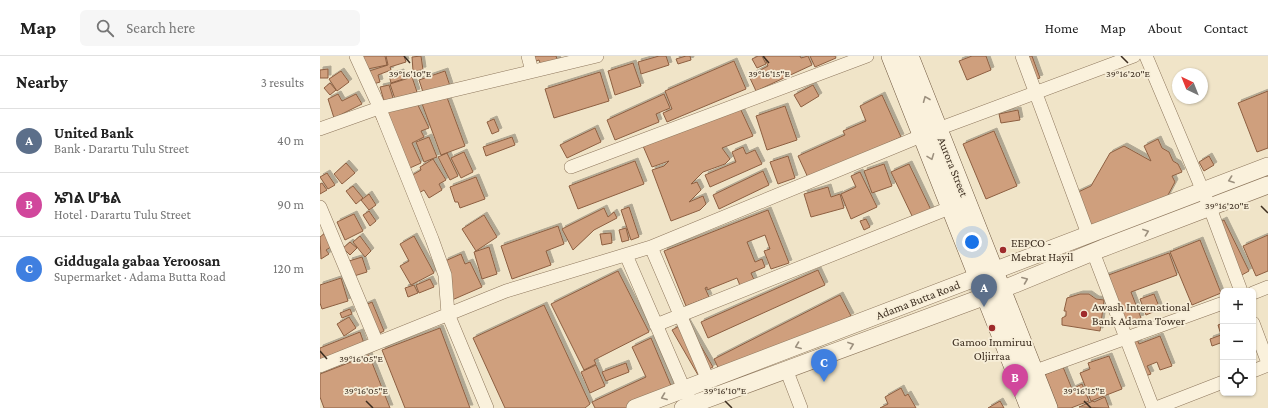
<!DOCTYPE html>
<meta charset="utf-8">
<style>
body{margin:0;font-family:"Crimson Pro","Noto Sans Ethiopic",serif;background:#f6f6f6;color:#222}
.controls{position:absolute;right:12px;bottom:12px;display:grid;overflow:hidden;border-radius:6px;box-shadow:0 1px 3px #0004}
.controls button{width:36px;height:36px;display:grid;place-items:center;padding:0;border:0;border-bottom:1px solid #e0e0e0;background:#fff;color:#222;font:20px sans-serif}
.compass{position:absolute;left:852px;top:12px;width:36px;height:36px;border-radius:50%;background:#fff;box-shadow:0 1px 3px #0004;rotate:317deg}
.you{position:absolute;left:652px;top:186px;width:14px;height:14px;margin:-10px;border:3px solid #fff;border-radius:50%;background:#1a73e8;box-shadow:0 0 0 6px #1a73e833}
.badge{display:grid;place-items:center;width:26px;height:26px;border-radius:50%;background:#9e2a2b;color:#fff;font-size:13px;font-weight:700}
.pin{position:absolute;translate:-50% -33px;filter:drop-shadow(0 1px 2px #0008)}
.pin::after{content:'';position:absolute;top:21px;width:14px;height:12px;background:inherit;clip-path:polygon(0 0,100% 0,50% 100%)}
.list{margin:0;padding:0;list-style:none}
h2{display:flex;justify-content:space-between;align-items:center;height:52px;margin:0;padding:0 16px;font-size:17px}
h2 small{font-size:13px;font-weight:400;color:#767676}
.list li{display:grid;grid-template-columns:26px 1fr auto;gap:12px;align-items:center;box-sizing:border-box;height:64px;padding:0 16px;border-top:1px solid #e0e0e0}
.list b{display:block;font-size:15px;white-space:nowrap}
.list p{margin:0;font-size:13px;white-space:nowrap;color:#767676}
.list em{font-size:13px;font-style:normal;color:#767676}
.icon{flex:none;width:22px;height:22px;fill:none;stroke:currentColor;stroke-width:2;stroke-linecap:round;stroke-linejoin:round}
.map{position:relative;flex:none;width:948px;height:352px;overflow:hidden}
header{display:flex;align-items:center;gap:24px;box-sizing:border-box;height:56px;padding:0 20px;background:#fff;border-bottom:1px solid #e0e0e0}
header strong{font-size:19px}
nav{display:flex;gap:22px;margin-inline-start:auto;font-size:14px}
.search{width:280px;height:36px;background:#f6f6f6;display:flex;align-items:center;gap:10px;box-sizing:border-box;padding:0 14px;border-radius:6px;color:#767676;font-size:15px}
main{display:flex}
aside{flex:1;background:#fff}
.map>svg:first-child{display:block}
.building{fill:#cf9f7d;stroke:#8d5f41;filter:url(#shadow)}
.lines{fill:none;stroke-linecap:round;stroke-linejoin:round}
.minor-casing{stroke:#8d765c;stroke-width:14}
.tertiary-casing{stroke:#8d765c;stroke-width:18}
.secondary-casing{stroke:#6f573f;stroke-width:20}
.minor{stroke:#faf1dc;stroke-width:13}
.tertiary{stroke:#faf1dc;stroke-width:17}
.secondary{stroke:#faf1dc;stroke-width:19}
.oneway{stroke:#9c907e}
.ticks{fill:none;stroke:#3d2e20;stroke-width:1.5}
.poi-dot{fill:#9e2a2b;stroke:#f7eed8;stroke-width:1.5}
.labels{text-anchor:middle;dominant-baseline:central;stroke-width:3.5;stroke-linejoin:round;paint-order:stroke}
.street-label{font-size:12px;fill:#3d2e20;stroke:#f7eed8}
.poi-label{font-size:12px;fill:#3d2e20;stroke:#f7eed8;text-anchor:start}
.ticks-label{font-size:10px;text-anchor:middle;fill:#3d2e20;stroke:#f7eed8;stroke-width:3.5;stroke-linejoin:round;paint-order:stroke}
</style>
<header>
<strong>Map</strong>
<div class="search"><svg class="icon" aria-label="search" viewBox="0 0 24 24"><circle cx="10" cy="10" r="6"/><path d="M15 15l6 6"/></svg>Search here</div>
<nav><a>Home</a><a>Map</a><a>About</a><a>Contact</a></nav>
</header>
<main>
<aside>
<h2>Nearby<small>3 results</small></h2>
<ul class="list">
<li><span class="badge" style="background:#5c6f8a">A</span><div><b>United Bank</b><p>Bank · Darartu Tulu Street</p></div><em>40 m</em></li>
<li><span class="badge" style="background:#d1479c">B</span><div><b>ኤግል ሆቴል</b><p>Hotel · Darartu Tulu Street</p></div><em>90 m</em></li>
<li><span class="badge" style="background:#3f7fe0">C</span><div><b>Giddugala gabaa Yeroosan</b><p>Supermarket · Adama Butta Road</p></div><em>120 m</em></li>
</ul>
</aside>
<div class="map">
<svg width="948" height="352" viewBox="0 0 948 352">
<defs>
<filter id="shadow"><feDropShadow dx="3" dy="-3" stdDeviation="0" flood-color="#0004"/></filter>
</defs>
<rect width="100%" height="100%" fill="#f0e4c8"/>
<path class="building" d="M40 0H65L67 9 43 14Z
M66 0H84L86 6 70 11 71 14 58 19 60 26 47 30 43 17 68 9Z
M101 0 103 14 93 15 92 1Z
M202 0H236L239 8 223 14 219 4 206 9Z
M339 0H346L349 9 321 18 318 6Z
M366 0H370L371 4 358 8 356 3Z
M438 0H442L446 8 437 12 432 3Z
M444 0H480L481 2 488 0 492 9 436 35 429 20 448 10Z
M490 0H515L516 2 495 11Z
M652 0H666L671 14 647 24 639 5Z
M700 0H712L720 22 710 25Z
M414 5 426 33 347 66 343 57 352 53 345 35Z
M313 7 321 30 295 39 288 15Z
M8 13V22H0V14Z
M21 15 29 26 17 35 9 23Z
M125 15 130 30 104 39 99 24Z
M81 16 83 23 71 27 69 19Z
M280 16 289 45 234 62 225 33Z
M92 21 97 36 75 43 70 28Z
M10 27 16 34 10 39 4 32Z
M69 29 73 42 64 45 60 31Z
M493 29 499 40 481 51 474 39Z
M948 35V92L937 96 918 47Z
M125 36 145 90 121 99 101 45Z
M18 38 22 45 36 38 42 48 14 62 8 43Z
M344 38 350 52 336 58 339 66 295 84 287 64Z
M562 39 581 81 535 102 490 126 478 100 525 79 523 75 546 65 540 50Z
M95 43 109 72 101 75 104 81 92 87 101 107 81 116 56 61Z
M465 50 477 84 447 94 436 60Z
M420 52 433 80 402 92 410 103 405 108 383 116 371 128 377 126 381 134 369 146 383 140 386 148 380 154 351 165 332 114 344 110 349 105 332 111 323 90Z
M698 54 700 64 681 67 679 58Z
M174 63 179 75 172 78 167 66Z
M275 72 281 86 247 102 240 89Z
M674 75 697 130 666 143 643 88Z
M109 81 117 101 104 106 96 86Z
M192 81 195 89 166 100 163 91Z
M838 83 842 92 849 96 853 105 858 108 862 116 852 120 855 126 827 178 806 166 775 172 767 168 754 138 771 130 790 97 804 90 831 105 824 90Z
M423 91 426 98 435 94 442 108 390 131 385 119 416 106 412 96Z
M144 96 153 116 141 122 131 102Z
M127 97 138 120 130 124 118 101Z
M468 100 475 122 458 128 450 106Z
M889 100 894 109 884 115 879 106Z
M113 103 126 124 119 128 122 134 109 142 104 134 94 140 84 124 101 114 100 111Z
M315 105 324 128 258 153 249 130Z
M26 107 35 117 22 128 14 118Z
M564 108 572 130 552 137 544 115Z
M589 108 611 154 593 162 571 116Z
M443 115 449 129 399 153 393 139Z
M540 116 557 151 531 163 521 138 536 131 531 120Z
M7 117 15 129 8 133 0 121Z
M156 121 165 143 140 152 138 146H135L130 131Z
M2 127 7 134 0 138V128Z
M33 130 43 142 36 148 26 135Z
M508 131 511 141 520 138 524 152 491 161 484 138Z
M49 138 56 149 49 154 41 144Z
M309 151 319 181 311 184 301 154Z
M284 152 288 161 294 156 297 162 274 174 253 194 242 173Z
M448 154 469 207 451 213 444 195 450 193 445 179 427 186 435 206 442 203 445 211 431 217 435 226 421 232 417 222 387 234V231L385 232 389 241 366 250 344 195Z
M49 155 56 165 50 170 43 159Z
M34 158 43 175 25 184 17 166Z
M164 159 177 181 156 195 142 173Z
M546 163 550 171 544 174 540 165Z
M904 164 929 215 920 220 894 169Z
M238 170 244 188 226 195 231 209 192 223 181 190Z
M306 172 309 184 302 186 299 174Z
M5 177 14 189 6 194 9 198 1 203 0 181Z
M291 177 292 187 282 189 280 178Z
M948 179V215L936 220 923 190Z
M40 180 51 195 45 201 33 186Z
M94 180 114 217 91 229 80 210 89 205 80 188Z
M880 184 901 237 872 249 850 196Z
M30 186 37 192 30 199 23 192Z
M169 191 177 218 162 223 154 196Z
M849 197 857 219 811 236 821 262 801 269 783 221Z
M141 198 145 208 150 206 162 231 132 244 125 205Z
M42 201 47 216 34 220 29 205Z
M498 214 505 229 388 282 381 266Z
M298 215 329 276 274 304 276 308 264 314 231 248Z
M21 222 28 245 2 253 0 247V229Z
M110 223 114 231 99 237 96 229Z
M94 229 98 237 88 241 85 232Z
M760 238H769L776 243 784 244 780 275 742 269V262L746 260V255H744L747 242Z
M834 238 840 253 826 259 820 243Z
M520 239 531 260 404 324 394 303Z
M52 246 64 275 56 279 43 250Z
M224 249 270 348 265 352H185L153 282Z
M30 253 32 258 22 262 20 257Z
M29 261 36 272 24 280 17 268Z
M367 266 393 311 378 319 352 274Z
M903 267V286L892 290 890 283 901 279 898 269Z
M120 272 150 352H85L62 294Z
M40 276 45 290 0 308V292Z
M840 280 852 310 840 314 837 306 827 310 831 318 820 322 806 287 817 283 819 288Z
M331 282 352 332 307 352H275L272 346 326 321 312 291Z
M49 299 70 352H4L0 341V318Z
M789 300 802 333 771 345 760 317 770 313 768 307Z
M306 307 309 316 286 325 282 316Z
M276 309 285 330 270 337 261 316Z
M743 311 752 333 762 328 769 345 751 352H737L724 319Z
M581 332 585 340 588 338 596 352H560L568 348 565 341Z
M785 341 789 352 759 351 773 345 774 346Z
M680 345 684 352H668Z"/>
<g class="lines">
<g class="minor-casing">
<path id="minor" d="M36 0 57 46 112 183 125 219 128 258 167 352
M208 0 212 15
M702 0 768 178
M826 0 890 152 921 235
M0 73 59 52 277 0
M251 111 547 0
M0 151 57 287
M331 191 388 324
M773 196 833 352
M306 199 364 333 368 340
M933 237 948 231
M933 267 948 307
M336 269 637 149
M0 310 186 235 331 191 618 73 814 0
M466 313 481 352
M933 315 948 309
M707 318 903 247
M836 352 903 326"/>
</g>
<g class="tertiary-casing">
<path id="tertiary" d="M315 352 948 110
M363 352 666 240 783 192 948 129"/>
</g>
<g class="secondary-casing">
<path id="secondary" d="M571 0 710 352
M589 0 728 352"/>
</g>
<use href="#minor" class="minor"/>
<use href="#tertiary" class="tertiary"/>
<use href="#secondary" class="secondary"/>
</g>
<defs><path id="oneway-chevron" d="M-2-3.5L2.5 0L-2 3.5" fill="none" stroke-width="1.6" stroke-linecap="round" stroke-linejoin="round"/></defs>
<g class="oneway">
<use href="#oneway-chevron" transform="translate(606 43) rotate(-112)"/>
<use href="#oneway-chevron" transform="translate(611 101) rotate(69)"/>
<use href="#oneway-chevron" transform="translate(911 124) rotate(160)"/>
<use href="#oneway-chevron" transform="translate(826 176) rotate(-20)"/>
<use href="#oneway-chevron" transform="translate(705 224) rotate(-22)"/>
<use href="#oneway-chevron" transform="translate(531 289) rotate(-20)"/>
<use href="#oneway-chevron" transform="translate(478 290) rotate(159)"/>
<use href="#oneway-chevron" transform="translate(344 341) rotate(159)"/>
</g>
<path class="ticks" d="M84 0 90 7M443 0 449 7M801 0 808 7M941 150 948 157M0 295 7 303M46 345 53 352M405 345 412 352M764 345 771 352"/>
<g class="poi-dot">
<circle cx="683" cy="194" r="4"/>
<circle cx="764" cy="258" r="4"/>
<circle cx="672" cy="272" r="4"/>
</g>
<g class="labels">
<g class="street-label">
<text transform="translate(633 111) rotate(68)">Aurora Street</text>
<text transform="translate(598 244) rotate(-21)">Adama Butta Road</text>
</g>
<g class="poi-label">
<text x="691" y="187">EEPCO -<tspan x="691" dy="14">Mebrat Hayil</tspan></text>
<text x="772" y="251">Awash International<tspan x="772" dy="14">Bank Adama Tower</tspan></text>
<text x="672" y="286" text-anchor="middle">Gamoo Immiruu<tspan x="672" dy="14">Oljirraa</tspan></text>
</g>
</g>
<g class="ticks-label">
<text x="90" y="21">39°16'10"E</text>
<text x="449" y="21">39°16'15"E</text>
<text x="808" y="21">39°16'20"E</text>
<text x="907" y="153">39°16'20"E</text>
<text x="41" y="306">39°16'05"E</text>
<text x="46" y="338">39°16'05"E</text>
<text x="405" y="338">39°16'10"E</text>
<text x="764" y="338">39°16'15"E</text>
</g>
</svg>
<div class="controls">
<button>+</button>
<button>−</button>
<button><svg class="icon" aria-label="locate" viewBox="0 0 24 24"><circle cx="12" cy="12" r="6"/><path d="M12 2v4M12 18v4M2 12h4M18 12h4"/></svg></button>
</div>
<svg class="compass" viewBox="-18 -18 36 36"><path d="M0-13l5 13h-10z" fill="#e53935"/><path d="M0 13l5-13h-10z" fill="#767676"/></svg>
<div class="you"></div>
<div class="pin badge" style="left:664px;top:251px;background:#5c6f8a">A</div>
<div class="pin badge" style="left:695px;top:341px;background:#d1479c">B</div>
<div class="pin badge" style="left:504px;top:326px;background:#3f7fe0">C</div>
</div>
</main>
